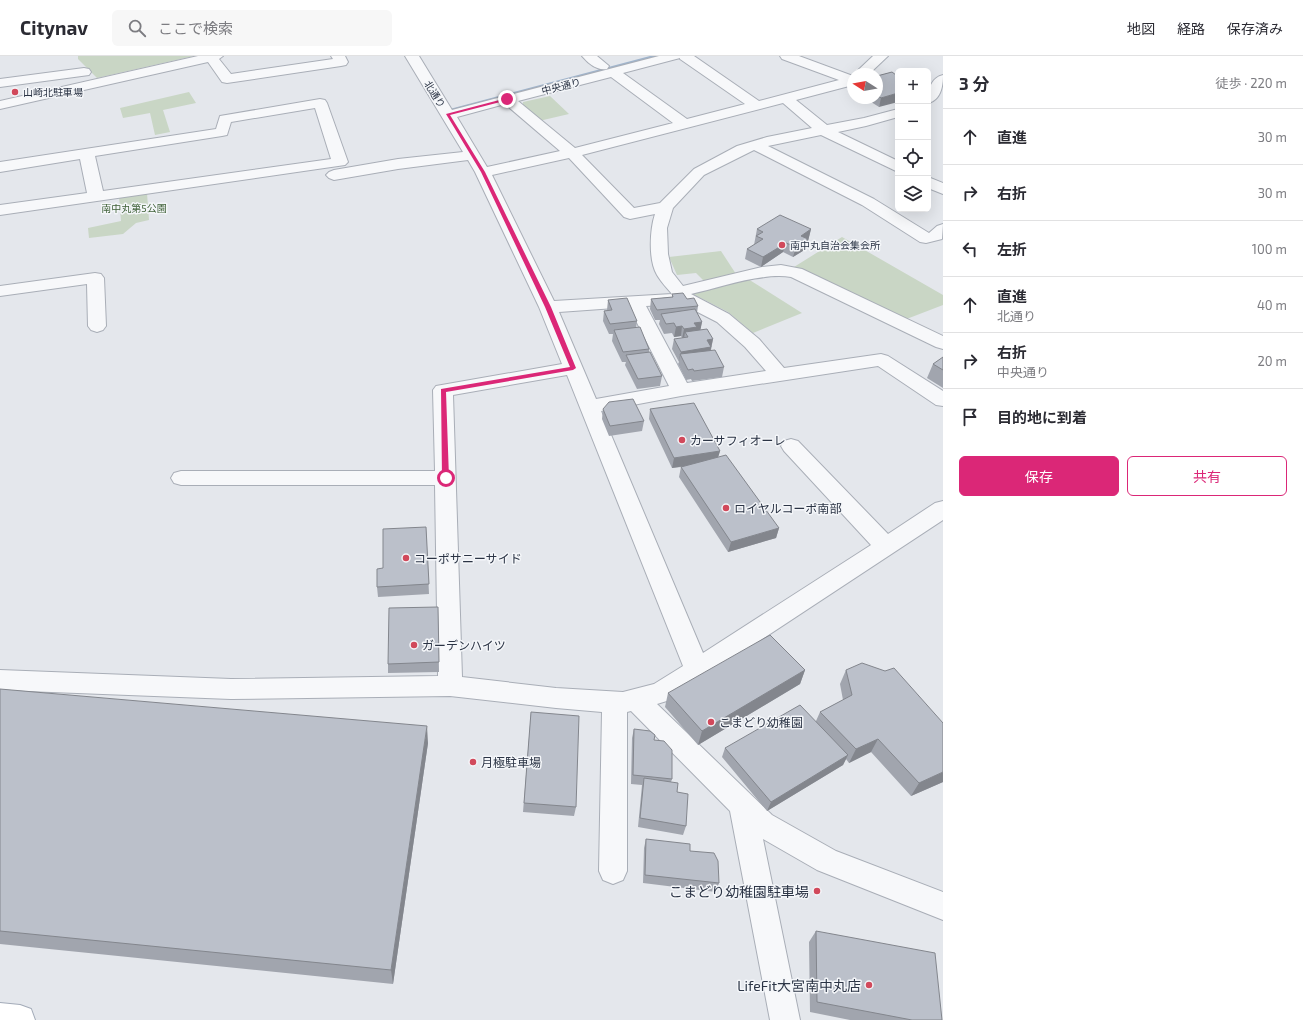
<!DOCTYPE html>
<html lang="ja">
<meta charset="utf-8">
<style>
body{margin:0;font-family:"Exo 2","Noto Sans JP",sans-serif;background:#f7f7f7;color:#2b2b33}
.controls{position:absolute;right:12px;top:12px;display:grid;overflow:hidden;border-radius:6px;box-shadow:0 4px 16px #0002}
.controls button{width:36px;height:36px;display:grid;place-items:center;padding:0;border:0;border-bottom:1px solid #e1e1e2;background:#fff;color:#2b2b33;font:20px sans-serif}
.compass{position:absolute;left:847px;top:12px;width:36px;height:36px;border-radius:50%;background:#fff;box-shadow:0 4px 16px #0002;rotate:281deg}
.stop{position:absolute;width:12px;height:12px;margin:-9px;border:3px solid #db2777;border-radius:50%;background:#fff}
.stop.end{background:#db2777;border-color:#fff;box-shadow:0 1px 4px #0008}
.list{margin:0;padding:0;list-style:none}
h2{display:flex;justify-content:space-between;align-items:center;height:52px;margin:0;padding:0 16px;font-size:17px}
h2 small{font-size:13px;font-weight:400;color:#7c7c81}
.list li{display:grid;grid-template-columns:26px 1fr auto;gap:12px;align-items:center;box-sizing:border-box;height:56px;padding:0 16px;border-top:1px solid #e1e1e2}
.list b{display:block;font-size:15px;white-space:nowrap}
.list p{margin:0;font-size:13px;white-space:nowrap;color:#7c7c81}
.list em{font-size:13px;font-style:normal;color:#7c7c81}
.actions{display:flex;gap:8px;padding:12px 16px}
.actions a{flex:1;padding:9px 0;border:1px solid #db2777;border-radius:6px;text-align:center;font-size:14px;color:#db2777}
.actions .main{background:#db2777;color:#fff}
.icon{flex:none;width:22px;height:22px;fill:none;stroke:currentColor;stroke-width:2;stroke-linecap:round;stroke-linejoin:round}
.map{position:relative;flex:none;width:943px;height:964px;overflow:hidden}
header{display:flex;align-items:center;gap:24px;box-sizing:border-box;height:56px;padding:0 20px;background:#fff;border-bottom:1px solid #e1e1e2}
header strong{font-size:19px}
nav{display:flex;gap:22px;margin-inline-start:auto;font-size:14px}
.search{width:280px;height:36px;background:#f7f7f7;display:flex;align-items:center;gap:10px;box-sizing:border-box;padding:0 14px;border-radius:6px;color:#7c7c81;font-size:15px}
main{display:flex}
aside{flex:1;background:#fff}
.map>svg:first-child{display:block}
.green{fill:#c9d6c5}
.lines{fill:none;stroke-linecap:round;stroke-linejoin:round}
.stream{fill:#9fb4cc;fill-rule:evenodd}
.minor-casing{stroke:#a9aeb7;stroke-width:2}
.major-casing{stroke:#a3abb8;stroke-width:2}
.minor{fill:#f7f8fa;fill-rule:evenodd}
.major{fill:#fff;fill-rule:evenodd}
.wall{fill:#a1a5ae}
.shaded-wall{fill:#83868d}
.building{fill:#bbc0ca;stroke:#83868d}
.route{fill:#db2777}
.poi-dot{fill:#d1495b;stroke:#f4f6f9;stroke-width:1.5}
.labels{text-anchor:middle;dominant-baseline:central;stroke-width:3;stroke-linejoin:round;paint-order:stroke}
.far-street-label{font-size:10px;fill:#2b3445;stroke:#f4f6f9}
.far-poi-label{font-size:10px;fill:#2b3445;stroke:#f4f6f9;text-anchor:start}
.far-park-label{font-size:10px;fill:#3f6138;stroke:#f4f6f9}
.poi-label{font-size:12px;fill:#2b3445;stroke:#f4f6f9;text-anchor:start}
.near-poi-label{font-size:14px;fill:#2b3445;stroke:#f4f6f9;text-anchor:end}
</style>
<header>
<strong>Citynav</strong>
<div class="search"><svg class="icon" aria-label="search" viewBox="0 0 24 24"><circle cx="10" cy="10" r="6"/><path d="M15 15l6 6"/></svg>ここで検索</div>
<nav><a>地図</a><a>経路</a><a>保存済み</a></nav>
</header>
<main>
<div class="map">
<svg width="943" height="964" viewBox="0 0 943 964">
<rect width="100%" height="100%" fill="#e4e7ec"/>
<path class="green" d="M78 0H194L97 22 78 3Z
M189 36 196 47 163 54 170 76 155 79 150 57 123 62 120 52Z
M550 40 569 58 539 65 523 49V46Z
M147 137 149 164 136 167 123 178 89 182 88 172 121 165 119 141Z
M842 181 943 239V249L904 264 794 211Z
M721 195 736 218 704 225 696 217 677 219 669 201Z
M748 223 802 257 753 277 728 256 691 237Z"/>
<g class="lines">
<path class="stream" d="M650 0H659L451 55 446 54Z"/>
<g class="minor-casing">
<path id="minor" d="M198 0H223L219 3 231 18 333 3 331 0H345L348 6 346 9 341 10 227 27 222 26 208 6 0 53V45Z
M405 0H419L452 54 659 0H694L759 45 839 24 782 3 780 0H799L853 20V29L796 44 827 69 864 62 898 53V61L866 70 838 76 898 105V116L821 79 768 90 874 143 929 177 937 170 943 168 942 183 926 187 920 186 862 149 754 94 704 119 673 152 667 172 668 198 672 216 683 230 762 211 781 209 802 213 943 280V293L936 291 791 221C763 216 719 232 691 238L729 258 759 283 784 312 881 298 888 300 943 335V350L936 349 878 310 681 340 601 355 703 597 871 489 784 395 781 390 784 385 791 383 798 385 888 478 935 447 943 445V464L670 644 657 648 772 759 836 795 943 836V864L817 814 763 783 800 964H770L730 755 631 655 627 656V815L623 824 613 828 603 824 599 815 602 656 556 652 450 640 231 643 0 634V614L231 623 438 620 435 429H181L174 427 171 422 174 417 181 415H435L433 334 436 330 562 308 539 251 475 116 468 104 398 113 334 124 329 122 326 119 329 116 334 114 398 103 463 96ZM680 2V3L745 48 687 63 623 17ZM611 21 673 67 575 92 518 45ZM783 47 812 72 767 81 737 90 694 113 660 147 634 152 582 99ZM505 48 560 95 487 111 457 61ZM569 102 624 161 630 163 655 158C650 173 648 204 657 219 661 226 667 232 672 238L554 245 492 119ZM682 248 717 266 745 291 766 315 687 327 646 250ZM629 251 669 330 596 343 559 256ZM567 319 683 610 654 628 623 636 556 632 462 621 453 339Z
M582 0H597L609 10 607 13C597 15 588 7 582 0Z
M873 0H888L869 18H854Z
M84 12 89 13 91 16 89 19 0 31V23Z
M943 19C943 30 941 44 928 47 928 36 930 22 943 19Z
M320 43 325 44 327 47 348 106 345 109 0 159V149L87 137 80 103 0 116V106L216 73 220 60ZM315 52 331 103 103 135 95 100 222 80 227 79 231 66Z
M928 121 943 127V138L928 132Z
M95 217 101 218 104 222 106 270 103 274 97 276 91 274 88 270 87 228 0 240V230Z"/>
</g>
<g class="major-casing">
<path id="major" d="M0 947 20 949 31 953 35 964H0Z"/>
</g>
<use href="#minor" class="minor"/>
<use href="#major" class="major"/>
</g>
<path class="wall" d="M892 16 879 51 865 42H877V20Z
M757 173H811L806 193 793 201 783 196 761 211 745 203 747 193 754 189Z
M672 238 687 243 698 250 697 257 702 266 700 274 713 283 711 294 724 311 722 321 692 325 691 323 686 324 678 308 679 306 672 293 674 283 682 282 681 280 674 281 672 277 664 278 659 268 660 264H655L650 253 651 243 672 241Z
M608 244 637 265 636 272 649 293V296L662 320 660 330 637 333 625 309 626 306H622L612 285 613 278H609L603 265 604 255 607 254Z
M943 301V332L927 322 933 308Z
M603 353 644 365 642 375 609 380 602 363Z
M650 353 720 395 718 401 779 472 776 482 728 496 679 421 681 411 672 412 649 363Z
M426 471 429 538 378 541 377 531 383 512Z
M438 551 439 616 388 617V608Z
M805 614 800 628 698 689 665 651 668 637Z
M846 614 943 726 911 740 871 696 849 707 846 703 843 709 767 755 722 701 725 692 816 665 820 656 843 644 840 628Z
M0 633 428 687 393 928 0 888Z
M531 656 576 751 574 760 523 756Z
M634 673 654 684 672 723 671 726 677 736 686 770 683 779 638 771 642 729 631 728 632 682Z
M646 783 690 795 719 827 716 836 643 827 644 792Z
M816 875 942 964H850L810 956 809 886Z"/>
<path class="shaded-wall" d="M898 37V46L879 51 881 42Z
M811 173 806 193 793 201 796 191 801 180Z
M786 187 783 196 761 211 763 201Z
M702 266 700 276 688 281 685 276 684 283H682L684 273 694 267Z
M682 270 681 280 674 281 676 271Z
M713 283 709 301 680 298 679 306 681 296 707 284Z
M720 395 717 405 672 412 674 402Z
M779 472 776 482 728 496 731 486Z
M805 614 800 628 698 689 702 675Z
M427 670 428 687 393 928 391 914Z
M878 683 871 696 849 707 856 693Z
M848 699 843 709 767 755 771 746Z
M943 716V726L911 740 919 727Z"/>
<path class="building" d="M892 16 896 19 898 18V37L881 42 877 39V20Z
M780 159 811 173 801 180 808 183 796 191 786 187 763 201 747 193 763 183 756 180 763 176 757 173Z
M683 237 687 243 694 242 698 250 657 254 651 243 673 241 672 238Z
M627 242 637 265 610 268 604 255 612 254 608 244Z
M695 253 702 266 694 267 697 271 684 273 682 270 676 271 674 267 666 268 661 258Z
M640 271 649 293 623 296 614 274Z
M707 273 713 283 707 284 711 291 681 296 674 283 688 281 685 276Z
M715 294 724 311 694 315 693 313 688 314 680 298Z
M650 296 662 320 638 323 626 299Z
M943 301V314L933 308Z
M633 343 644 365 610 370 603 353 609 346Z
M694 347 720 395 674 402 650 353Z
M726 399 779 472 731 486 681 411Z
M426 471 429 528 377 531V513L383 512V473Z
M438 551 439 606 388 608 389 552Z
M770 579 805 614 702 675 668 637Z
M862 607 885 615 894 612 943 667V716L919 727 878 683 856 693 820 656 852 639 846 614Z
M0 633 427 670 391 914 0 875Z
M800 649 848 699 771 746 725 692Z
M531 656 579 660 576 751 524 747Z
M634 673 650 675 655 679 654 684 664 685 672 694V723L633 719Z
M644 722 678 727 677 736 688 738 686 770 640 762Z
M646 783 690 788V795L714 797 718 805 719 827 645 819Z
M816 875 935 897 942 964H912L817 946Z"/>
<path class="route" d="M507 42 508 44 450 59 485 116 551 251 576 312 573 314 446 336 449 422 446 424 442 422 441 333 570 311 545 251 481 116 446 58Z"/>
<g class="poi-dot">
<circle cx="15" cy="36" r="4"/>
<circle cx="782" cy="189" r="4"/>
<circle cx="682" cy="384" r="4"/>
<circle cx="726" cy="452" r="4"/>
<circle cx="406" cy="502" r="4"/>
<circle cx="414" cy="589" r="4"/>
<circle cx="711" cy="666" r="4"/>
<circle cx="473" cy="706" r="4"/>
<circle cx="817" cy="835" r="4"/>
<circle cx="869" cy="929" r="4"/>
</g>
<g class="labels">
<g class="far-street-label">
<text transform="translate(561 30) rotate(-14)">中央通り</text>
<text transform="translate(435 38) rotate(58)">北通り</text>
</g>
<g class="far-poi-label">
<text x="23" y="36">山崎北駐車場</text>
<text x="790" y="189">南中丸自治会集会所</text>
</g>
<g class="far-park-label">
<text x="134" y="152">南中丸第5公園</text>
</g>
<g class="poi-label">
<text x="690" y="384">カーサフィオーレ</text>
<text x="734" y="452">ロイヤルコーポ南部</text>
<text x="414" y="502">コーポサニーサイド</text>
<text x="422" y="589">ガーデンハイツ</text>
<text x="719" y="666">こまどり幼稚園</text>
<text x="481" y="706">月極駐車場</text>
</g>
<g class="near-poi-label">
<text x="809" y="835">こまどり幼稚園駐車場</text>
<text x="861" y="929">LifeFit大宮南中丸店</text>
</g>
</g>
</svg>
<div class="controls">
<button>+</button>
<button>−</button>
<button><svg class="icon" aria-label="locate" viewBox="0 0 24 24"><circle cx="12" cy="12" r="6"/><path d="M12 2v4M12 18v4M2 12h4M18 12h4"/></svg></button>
<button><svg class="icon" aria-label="layers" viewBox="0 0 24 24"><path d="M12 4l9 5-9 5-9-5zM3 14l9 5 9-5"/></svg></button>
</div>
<svg class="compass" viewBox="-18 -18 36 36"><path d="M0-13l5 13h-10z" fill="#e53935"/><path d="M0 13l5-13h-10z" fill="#7c7c81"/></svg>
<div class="stop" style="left:446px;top:422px"></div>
<div class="stop end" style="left:507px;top:43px"></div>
</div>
<aside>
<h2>3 分<small>徒歩 · 220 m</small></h2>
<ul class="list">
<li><svg class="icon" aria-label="ahead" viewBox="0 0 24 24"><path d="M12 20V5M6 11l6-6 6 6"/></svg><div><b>直進</b></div><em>30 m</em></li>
<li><svg class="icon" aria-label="right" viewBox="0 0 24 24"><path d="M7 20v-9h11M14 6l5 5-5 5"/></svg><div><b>右折</b></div><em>30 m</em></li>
<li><svg class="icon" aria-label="left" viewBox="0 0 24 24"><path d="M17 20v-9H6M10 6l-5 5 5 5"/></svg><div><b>左折</b></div><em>100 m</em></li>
<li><svg class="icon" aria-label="ahead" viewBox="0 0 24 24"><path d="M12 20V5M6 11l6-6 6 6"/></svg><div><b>直進</b><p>北通り</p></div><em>40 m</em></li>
<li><svg class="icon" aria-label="right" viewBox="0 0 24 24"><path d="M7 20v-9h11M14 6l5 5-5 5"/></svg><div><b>右折</b><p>中央通り</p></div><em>20 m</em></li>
<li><svg class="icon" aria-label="arrive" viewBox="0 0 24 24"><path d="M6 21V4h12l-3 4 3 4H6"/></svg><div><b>目的地に到着</b></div></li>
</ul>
<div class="actions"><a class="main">保存</a><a>共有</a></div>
</aside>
</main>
